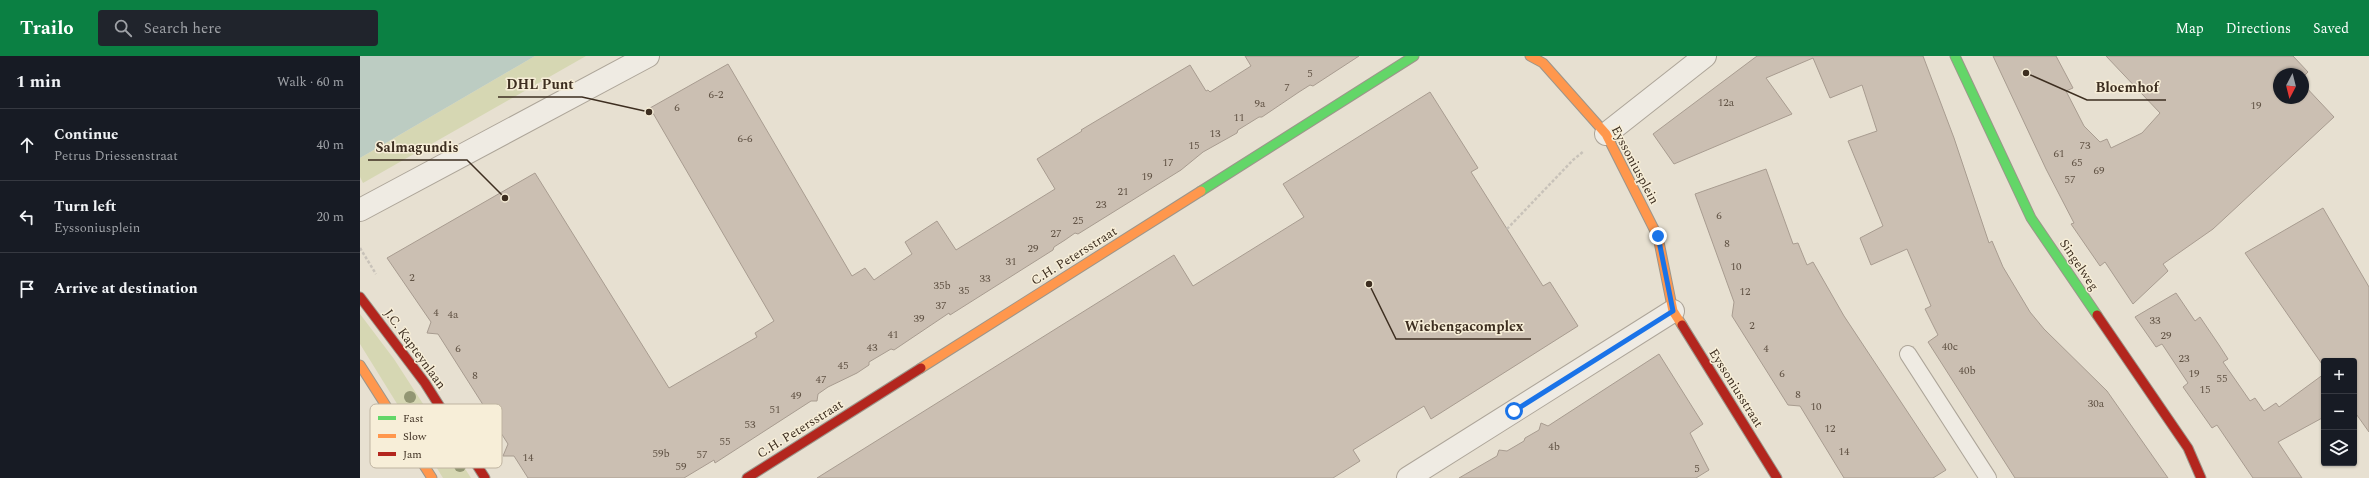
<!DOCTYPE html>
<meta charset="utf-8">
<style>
body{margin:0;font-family:Spectral,serif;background:#20242c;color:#f1f3f6}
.controls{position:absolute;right:12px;bottom:12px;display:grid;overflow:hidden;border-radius:4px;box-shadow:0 1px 3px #0004}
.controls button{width:36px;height:36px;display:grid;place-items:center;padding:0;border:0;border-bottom:1px solid #363941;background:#171b24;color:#f1f3f6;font:20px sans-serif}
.compass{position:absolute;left:1913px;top:12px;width:36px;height:36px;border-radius:50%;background:#171b24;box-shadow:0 1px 3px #0004;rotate:187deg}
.stop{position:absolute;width:12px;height:12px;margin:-9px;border:3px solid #1a73e8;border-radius:50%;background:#fff}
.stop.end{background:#1a73e8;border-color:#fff;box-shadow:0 1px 4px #0008}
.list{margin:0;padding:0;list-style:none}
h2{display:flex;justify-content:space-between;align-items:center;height:52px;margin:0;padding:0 16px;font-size:17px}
h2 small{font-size:13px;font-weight:400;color:#9ea1a6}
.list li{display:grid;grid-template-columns:26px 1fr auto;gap:12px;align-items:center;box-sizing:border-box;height:72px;padding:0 16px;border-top:1px solid #363941}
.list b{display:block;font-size:15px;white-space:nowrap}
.list p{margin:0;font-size:13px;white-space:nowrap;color:#9ea1a6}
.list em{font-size:13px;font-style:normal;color:#9ea1a6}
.icon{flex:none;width:22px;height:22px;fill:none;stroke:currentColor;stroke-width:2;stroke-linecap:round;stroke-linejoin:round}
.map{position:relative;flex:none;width:2009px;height:422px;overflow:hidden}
header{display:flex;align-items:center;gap:24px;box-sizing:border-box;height:56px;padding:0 20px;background:#0b8043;color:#fff}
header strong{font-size:19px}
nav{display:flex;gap:22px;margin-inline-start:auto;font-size:14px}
.search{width:280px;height:36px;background:#20242c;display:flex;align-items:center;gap:10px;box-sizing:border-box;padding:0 14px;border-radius:4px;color:#9ea1a6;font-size:15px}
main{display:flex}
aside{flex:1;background:#171b24}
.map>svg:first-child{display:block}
.green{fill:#d6d7b3}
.water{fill:#bcccc2}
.building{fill:#cbbfb2;stroke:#a89c90}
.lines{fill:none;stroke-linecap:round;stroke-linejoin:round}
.lane-casing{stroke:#ada599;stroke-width:18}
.street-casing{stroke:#ada599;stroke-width:24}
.fast-casing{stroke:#9c958a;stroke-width:11}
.slow-casing{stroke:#9c958a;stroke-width:11}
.jam-casing{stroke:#9c958a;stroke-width:11}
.path{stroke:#c8c2b9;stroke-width:2.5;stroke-dasharray:3 2;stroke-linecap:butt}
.lane{stroke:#efebe3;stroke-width:16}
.street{stroke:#efebe3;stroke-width:22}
.fast{stroke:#63d668;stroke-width:9}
.slow{stroke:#ff974d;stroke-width:9}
.jam{stroke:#b3261e;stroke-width:9}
.tree{fill:#929673}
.route{stroke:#1a73e8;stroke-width:5}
.labels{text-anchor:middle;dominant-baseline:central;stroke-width:3;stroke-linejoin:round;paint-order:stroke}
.number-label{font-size:11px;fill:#605244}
.street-label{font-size:13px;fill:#3d2e20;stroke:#f7eed8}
.key{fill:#f7eed8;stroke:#bfb4a1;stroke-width:1}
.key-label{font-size:11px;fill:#3d2e20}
.leader{fill:none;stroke:#3d2e20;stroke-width:1.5}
.callout-dot{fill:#3d2e20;stroke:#f7eed8;stroke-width:1.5}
.callout-label{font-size:14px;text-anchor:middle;font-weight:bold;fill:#3d2e20;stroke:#f7eed8;stroke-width:3;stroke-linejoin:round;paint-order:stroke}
</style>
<header>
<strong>Trailo</strong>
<div class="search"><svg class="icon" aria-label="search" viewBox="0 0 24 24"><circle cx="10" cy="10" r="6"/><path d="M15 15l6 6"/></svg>Search here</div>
<nav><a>Map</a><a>Directions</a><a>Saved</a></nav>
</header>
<main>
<aside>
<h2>1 min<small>Walk · 60 m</small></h2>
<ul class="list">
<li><svg class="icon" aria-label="ahead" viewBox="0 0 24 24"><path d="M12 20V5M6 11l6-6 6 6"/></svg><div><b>Continue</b><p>Petrus Driessenstraat</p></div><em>40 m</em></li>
<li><svg class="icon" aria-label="left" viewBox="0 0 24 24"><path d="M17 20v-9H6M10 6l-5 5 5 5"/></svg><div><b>Turn left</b><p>Eyssoniusplein</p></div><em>20 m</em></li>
<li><svg class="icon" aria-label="arrive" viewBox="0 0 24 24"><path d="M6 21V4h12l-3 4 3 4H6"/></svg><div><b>Arrive at destination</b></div></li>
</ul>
</aside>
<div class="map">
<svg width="2009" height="422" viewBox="0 0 2009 422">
<rect width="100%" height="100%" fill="#e7e0d1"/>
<path class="green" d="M175 0H226L3 127 0 121V102Z
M0 258 34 303 111 422H83L0 288Z"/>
<path class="water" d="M0 0H175L0 102Z"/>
<path class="building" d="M885 0H999L953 30 950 29 939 36 902 61H899L878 74 877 77 843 96 821 114 718 178 715 177 705 184 694 191 693 194 590 259 589 257 534 294 531 293 509 306V309L497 317 468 331 458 338 457 345H451L355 407 354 404 324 422H168L154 400H143L148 388 78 278 67 277 71 266 27 202 175 117 309 332 397 281 395 277 414 265 290 52 368 8 492 220 505 212 514 224 552 198 545 186 577 165 596 194 695 133 677 103 722 75 721 74 830 9 846 35 848 34 850 36 891 10Z
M1397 0H1563L1594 82 1629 187 1632 185 1643 211 1670 256 1684 273 1747 335 1808 422H1655L1568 286 1578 279 1565 253 1571 250 1547 193 1511 209 1500 182 1523 170 1488 85 1517 75 1502 29 1470 42 1453 2 1406 22 1432 58 1314 108 1293 78Z
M1633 0H1696L1713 32 1706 35 1724 70 1740 86 1747 83 1751 92 1782 77 1800 57 1746 0H1933L1948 16 1943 21V18H1919V42H1943V28L1974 61 1853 173 1803 208 1808 215 1773 248 1745 206 1740 210 1711 168 1714 167 1686 113Z
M1070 36 1118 112 1111 116 1183 230 1190 226 1218 270 1071 363 1064 350 993 394 1000 405 973 422H457L814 199 833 230 944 161 923 128Z
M1406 113 1433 188 1438 187 1447 209 1453 206 1484 260 1586 414 1573 422H1484L1440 350 1428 349 1372 260 1374 246 1335 138Z
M1963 152 2009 231V376L1994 355V305H1964V311L1885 197Z
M1816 237 1835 265 1840 261 1859 289 1868 303 1863 306 1890 345 1895 342 1904 355 1916 347 1919 351 1964 318V361L1918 386 1942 422H1893L1857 369 1852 372 1823 331 1828 327 1802 288 1796 291 1775 261Z
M1299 298 1343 368 1330 377 1349 414 1336 422H1099L1137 400 1139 394 1147 395 1164 385 1165 382 1179 374 1181 367 1188 370Z"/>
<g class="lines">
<g class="lane-casing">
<path id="lane" d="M1548 298 1628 422"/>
</g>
<g class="street-casing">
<path id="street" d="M1246 78 1345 0
M0 154 288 0
M1048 422 1313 255"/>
</g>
<g class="fast-casing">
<path id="fast" d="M1595 0 1671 162 1737 259
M841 135 1054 0"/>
</g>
<g class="slow-casing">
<path id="slow" d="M1170 0 1183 7 1246 78 1298 181 1313 255 1322 269
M0 309 72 422
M561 312 841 135"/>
</g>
<g class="jam-casing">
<path id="jam" d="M0 241 65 327 125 422
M1737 259 1828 392 1841 422
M1322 269 1417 422
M387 422 561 312"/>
</g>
<path class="path" d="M1147 173 1213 104 1224 95
M0 192 16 218"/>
<use href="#lane" class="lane"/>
<use href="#street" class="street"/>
<use href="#fast" class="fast"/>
<use href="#slow" class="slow"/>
<use href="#jam" class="jam"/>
</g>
<g class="tree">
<circle cx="50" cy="341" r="6"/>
<circle cx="100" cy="410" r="6"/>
</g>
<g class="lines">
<path class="route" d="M1154 355 1313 255 1298 180"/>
</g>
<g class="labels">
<g class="number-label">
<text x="950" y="17">5</text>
<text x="927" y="31">7</text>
<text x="356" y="38">6-2</text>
<text x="1366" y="46">12a</text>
<text x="900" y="47">9a</text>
<text x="1896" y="49">19</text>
<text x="317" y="51">6</text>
<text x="879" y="61">11</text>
<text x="855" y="77">13</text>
<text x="385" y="82">6-6</text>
<text x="834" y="89">15</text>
<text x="1725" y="89">73</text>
<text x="1699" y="97">61</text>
<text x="808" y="106">17</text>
<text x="1717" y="106">65</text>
<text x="1739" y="114">69</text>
<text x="787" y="120">19</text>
<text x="1710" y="123">57</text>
<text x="763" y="135">21</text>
<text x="741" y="148">23</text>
<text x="1359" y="159">6</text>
<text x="718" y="164">25</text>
<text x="696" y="177">27</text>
<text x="1367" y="187">8</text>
<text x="673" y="192">29</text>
<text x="651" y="205">31</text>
<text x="1376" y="210">10</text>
<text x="52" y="221">2</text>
<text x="625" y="222">33</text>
<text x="582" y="229">35b</text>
<text x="604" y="234">35</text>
<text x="1385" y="235">12</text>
<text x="581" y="249">37</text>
<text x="76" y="256">4</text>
<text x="93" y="258">4a</text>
<text x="559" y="262">39</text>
<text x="1795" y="264">33</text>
<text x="1392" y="269">2</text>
<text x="533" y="278">41</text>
<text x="1806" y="279">29</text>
<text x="1590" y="290">40c</text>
<text x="512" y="291">43</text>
<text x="98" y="292">6</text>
<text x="1406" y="292">4</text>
<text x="1824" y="302">23</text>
<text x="483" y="309">45</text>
<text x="1607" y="314">40b</text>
<text x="1422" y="317">6</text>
<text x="1834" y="317">19</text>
<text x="115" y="319">8</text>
<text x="1862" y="322">55</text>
<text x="461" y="323">47</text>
<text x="1845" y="333">15</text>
<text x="1438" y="338">8</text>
<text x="436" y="339">49</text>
<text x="1736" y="347">30a</text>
<text x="1456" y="350">10</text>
<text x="415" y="353">51</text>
<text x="390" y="368">53</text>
<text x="1470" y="372">12</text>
<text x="365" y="385">55</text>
<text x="1194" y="390">4b</text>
<text x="1484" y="395">14</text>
<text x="301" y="397">59b</text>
<text x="342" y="398">57</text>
<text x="168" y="401">14</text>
<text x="321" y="410">59</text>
<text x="1337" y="412">5</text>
</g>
<g class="street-label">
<text transform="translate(1275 109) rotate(62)">Eyssoniusplein</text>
<text transform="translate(714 200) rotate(-32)">C.H. Petersstraat</text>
<text transform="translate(1719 209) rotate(56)">Singelweg</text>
<text transform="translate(55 293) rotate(54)">J.C. Kapteynlaan</text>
<text transform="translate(1376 332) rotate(58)">Eyssoniusstraat</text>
<text transform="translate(440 373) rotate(-32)">C.H. Petersstraat</text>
</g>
</g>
<rect x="10" y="348" width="132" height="64" rx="6" class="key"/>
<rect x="18" y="360" width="18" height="4" fill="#63d668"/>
<rect x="18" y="378" width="18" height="4" fill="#ff974d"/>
<rect x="18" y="396" width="18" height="4" fill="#b3261e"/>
<g class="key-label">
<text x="43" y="366">Fast</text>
<text x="43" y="384">Slow</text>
<text x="43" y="402">Jam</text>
</g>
<path class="leader" d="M289 56L222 41H138M1666 17L1727 44H1806M145 142L107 104H8M1009 228L1036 283H1171"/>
<g class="callout-dot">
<circle cx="289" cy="56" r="4"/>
<circle cx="1666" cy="17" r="4"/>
<circle cx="145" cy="142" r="4"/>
<circle cx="1009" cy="228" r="4"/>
</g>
<g class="callout-label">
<text x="180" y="33">DHL Punt</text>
<text x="1767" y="36">Bloemhof</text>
<text x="57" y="96">Salmagundis</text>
<text x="1104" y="275">Wiebengacomplex</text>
</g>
</svg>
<div class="controls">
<button>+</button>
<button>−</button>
<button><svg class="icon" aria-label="layers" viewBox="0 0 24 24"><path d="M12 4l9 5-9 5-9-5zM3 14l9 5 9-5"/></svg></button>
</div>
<svg class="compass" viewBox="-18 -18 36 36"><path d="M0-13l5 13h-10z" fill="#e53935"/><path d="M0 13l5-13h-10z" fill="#9ea1a6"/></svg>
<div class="stop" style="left:1154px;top:355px"></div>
<div class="stop end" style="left:1298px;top:180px"></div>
</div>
</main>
